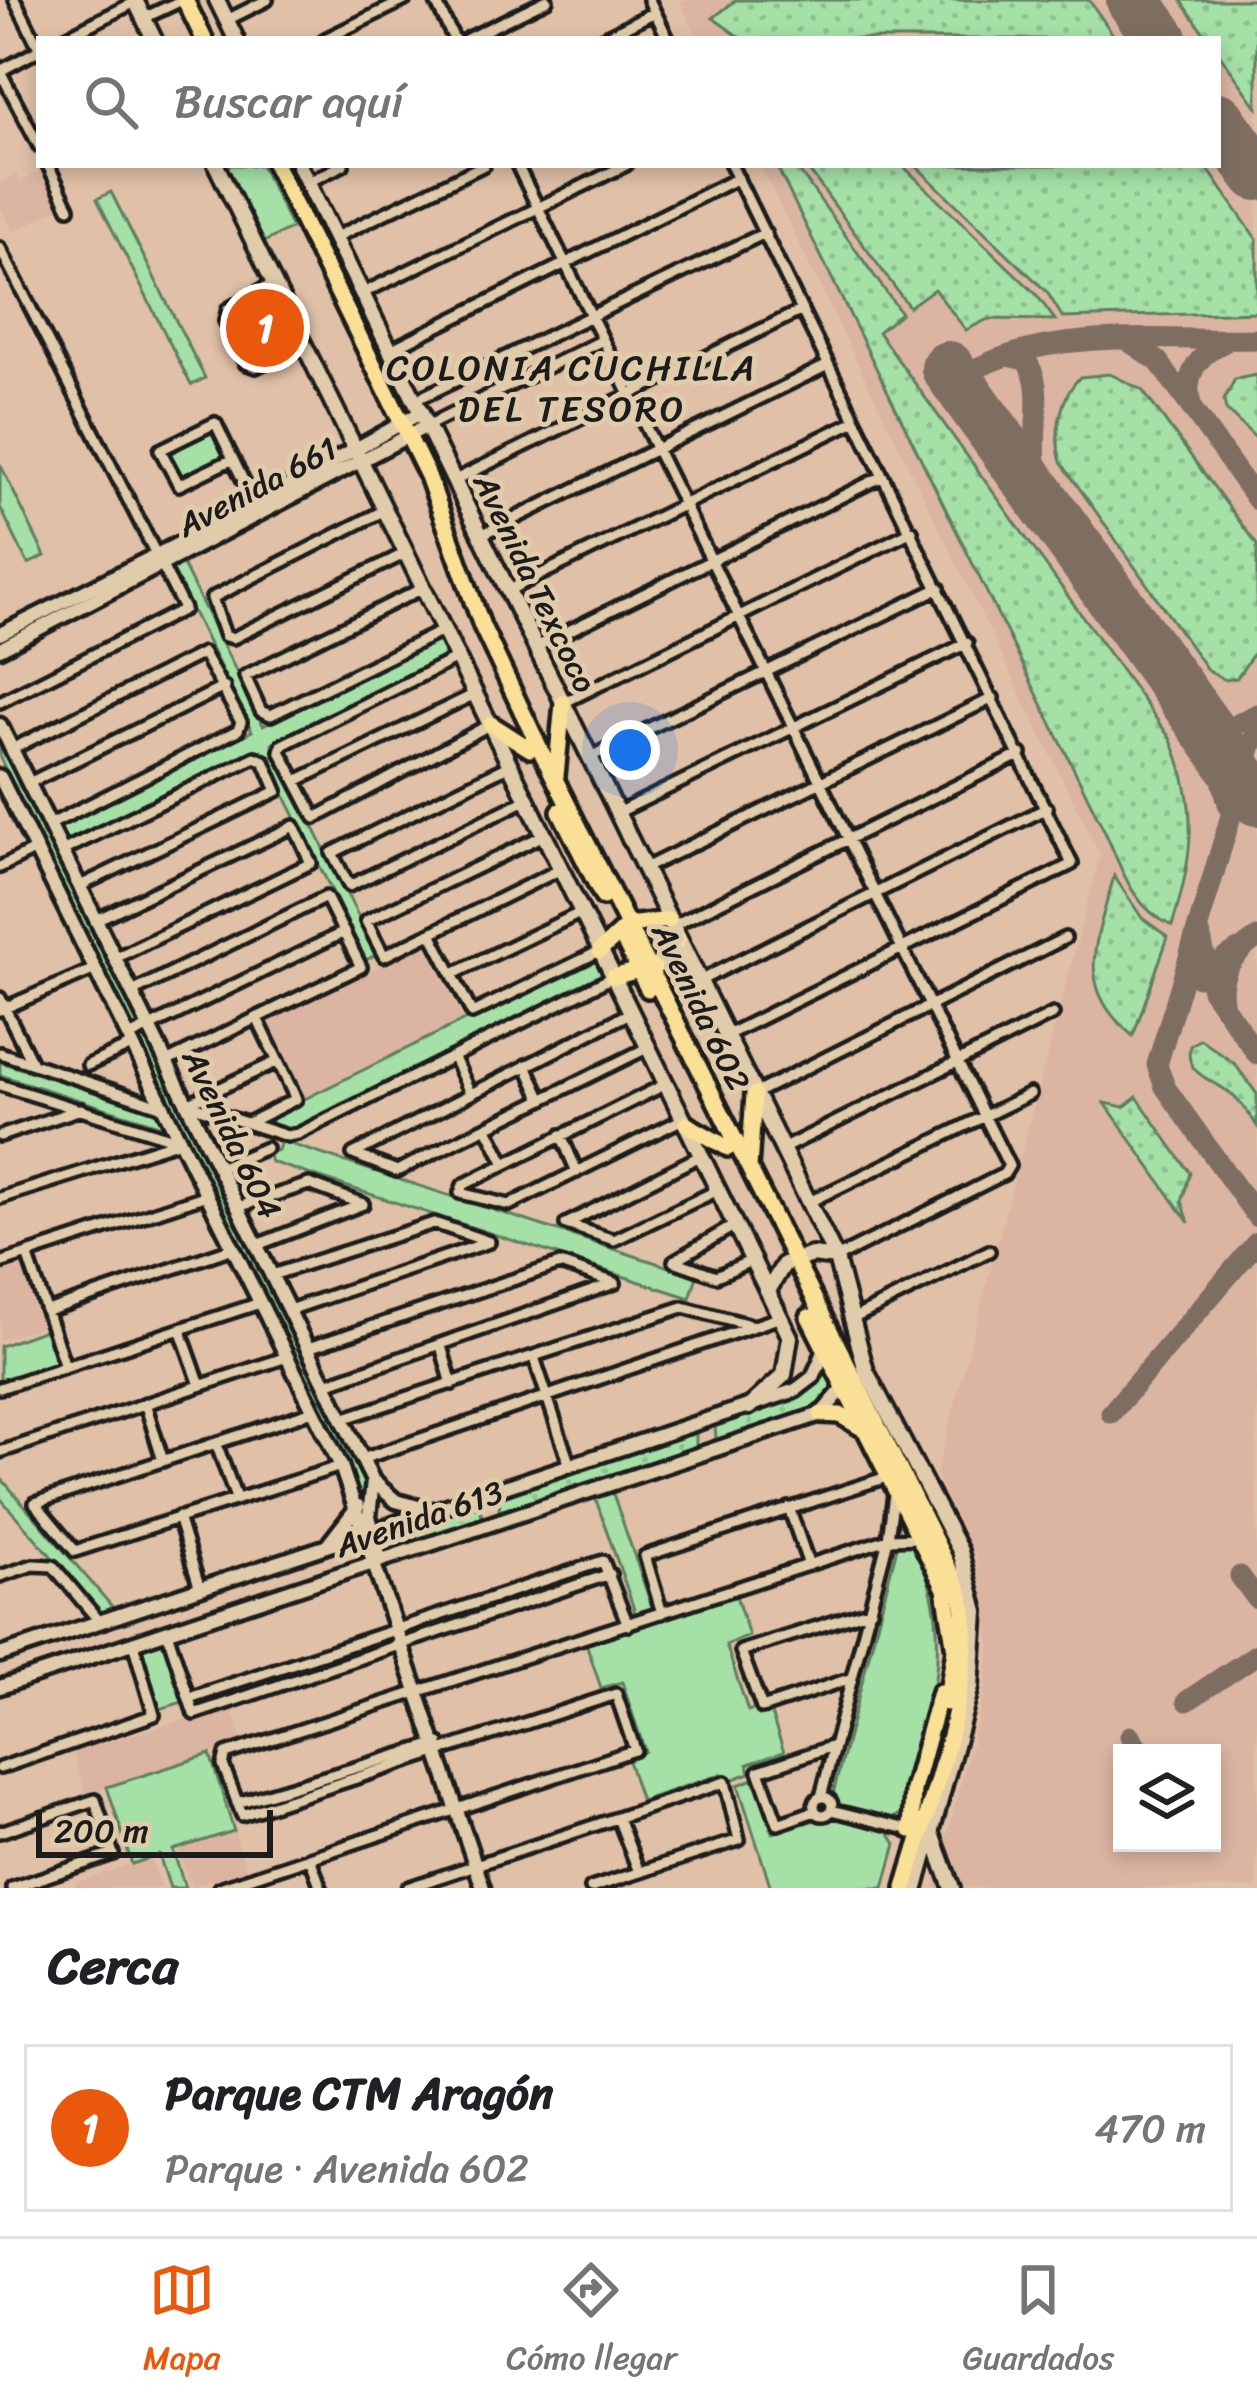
<!DOCTYPE html>
<html lang="es">
<meta charset="utf-8">
<style>
body{margin:0;font-family:Sriracha,sans-serif;background:#f6f6f6;color:#202124}
.controls{position:absolute;right:36px;bottom:36px;display:grid;overflow:hidden;border-radius:0px;box-shadow:0 6px 18px #0003}
.controls button{width:108px;height:108px;display:grid;place-items:center;padding:0;border:0;border-bottom:3px solid #e0e0e0;background:#fff;color:#202124;font:60px sans-serif}
.scale{position:absolute;left:36px;bottom:30px;width:237px;box-sizing:border-box;padding-left:12px;border:6px solid #1c1c1c;border-top:0;font-size:33px;line-height:42px;white-space:nowrap;color:#1c1c1c;-webkit-text-stroke:9px #e0cbaa;paint-order:stroke}
.you{position:absolute;left:630px;top:750px;width:42px;height:42px;margin:-30px;border:9px solid #fff;border-radius:50%;background:#1a73e8;box-shadow:0 0 0 18px #1a73e833}
.badge{display:grid;place-items:center;width:78px;height:78px;border-radius:50%;background:#ea580c;color:#fff;font-size:39px;font-weight:700}
.pin{position:absolute;translate:-50% -50%;border:6px solid #fff;box-shadow:0 3px 12px #0006}
.list{margin:0;padding:0;list-style:none}
h2{display:flex;justify-content:space-between;align-items:center;height:156px;margin:0;padding:0 48px;font-size:51px}
h2 small{font-size:39px;font-weight:400;color:#757577}
.list li{display:grid;grid-template-columns:78px 1fr auto;gap:36px;align-items:center;box-sizing:border-box;height:168px;margin:0 24px 24px;padding:0 24px;border:3px solid #e0e0e0;border-radius:0px}
.list b{display:block;font-size:45px;white-space:nowrap}
.list p{margin:0;font-size:39px;white-space:nowrap;color:#757577}
.list em{font-size:39px;font-style:normal;color:#757577}
.icon{flex:none;width:66px;height:66px;fill:none;stroke:currentColor;stroke-width:2;stroke-linecap:round;stroke-linejoin:round}
.map{position:relative;flex:none;width:1257px;height:1888px;overflow:hidden}
.search{position:absolute;background:#fff;box-shadow:0 6px 18px #0003;left:36px;right:36px;top:36px;height:132px;display:flex;align-items:center;gap:30px;box-sizing:border-box;padding:0 42px;border-radius:0px;color:#757577;font-size:45px}
.sheet{height:348px;background:#fff}
nav{display:flex;justify-content:space-around;align-items:center;box-sizing:border-box;height:168px;border-top:3px solid #e0e0e0;background:#fff;font-size:33px;color:#757577}
nav a{display:grid;justify-items:center;gap:6px}
nav .on{color:#ea580c}
.map>svg:first-child{display:block}
.built{fill:#dcb5a2;fill-rule:evenodd}
.grass{fill:url(#grass-dots);stroke:#607e62;stroke-width:3}
.park{fill:#a5e1a7;stroke:#607e62;stroke-width:3}
.lines{fill:none;stroke-linecap:round;stroke-linejoin:round}
.taxiway{stroke:#7e6e62;stroke-width:21}
.runway{stroke:#7e6e62;stroke-width:54}
.minor-casing{stroke:#1c1c1c;stroke-width:18}
.tertiary-casing{stroke:#1c1c1c;stroke-width:21}
.secondary-casing{stroke:#1c1c1c;stroke-width:22}
.primary-casing{stroke:#1c1c1c;stroke-width:24}
.minor{stroke:#e0cbaa;stroke-width:9}
.tertiary{stroke:#e0cbaa;stroke-width:12}
.secondary{stroke:#e0cbaa;stroke-width:14}
.primary{stroke:#fadf96;stroke-width:15}
.labels{text-anchor:middle;dominant-baseline:central;stroke-width:10;stroke-linejoin:round;paint-order:stroke}
.street-label{font-size:33px;fill:#1c1c1c;stroke:#e0cbaa}
.neighbourhood-label{font-size:36px;letter-spacing:3px;fill:#1c1c1c;stroke:#e0cbaa}
</style>
<div class="map">
<svg width="1257" height="1888" viewBox="0 0 1257 1888">
<defs>
<pattern id="grass-dots" width="8" height="8" patternUnits="userSpaceOnUse" patternTransform="scale(3)"><rect width="8" height="8" fill="#a5e1a7"/><path d="M2 2h.1M6 6h.1" fill="none" stroke="#8dc08f" stroke-width="1.8" stroke-linecap="round"/></pattern>
</defs>
<rect width="100%" height="100%" fill="#e0c0a7"/>
<filter id="ink" filterUnits="userSpaceOnUse"><feTurbulence type="fractalNoise" baseFrequency=".00833" numOctaves="2"/><feDisplacementMap in="SourceGraphic" scale="24" xChannelSelector="R" yChannelSelector="G"/><feConvolveMatrix kernelMatrix="1 2 1 2 8 2 1 2 1" color-interpolation-filters="sRGB"/></filter>
<g filter="url(#ink)">
<path class="built" d="M679 0H1257V1888H933L985 1692 990 1644 977 1561 936 1475 1100 855 760 165H1218V39H698ZM1122 1753H1212V1843H1122Z
M46 168 65 205 13 232 0 206V182L16 174 21 181Z
M426 944 464 1021 305 1099 267 1021Z
M21 1263 41 1326 0 1340V1270Z
M231 1706 243 1743 86 1795 73 1752Z
M234 1831 247 1869 191 1887 178 1849Z
M151 1857 161 1888H77L75 1883Z"/>
<path class="grass" d="M736 0H1089L1116 39H742L713 18Z
M1181 0H1257V107L1218 52V39H1208Z
M776 165H795L901 313 878 332 1170 738C1200 806 1193 858 1172 926 1131 907 1122 868 1105 832Z
M805 165H902L1036 294 1055 320 988 319 966 330 934 289 909 307Z
M915 165H1205L1257 240V312L1063 318 1047 292Z
M1110 374 1142 390 1257 545V648L1237 678 1226 680 1208 671 1061 462C1053 434 1060 397 1080 377Z
M1257 375V439L1226 410 1224 400 1235 379Z
M0 736 144 1026 135 1031 0 758Z
M1114 876 1142 918 1168 937 1133 1036C1072 986 1097 941 1114 876Z
M149 1035 259 1258 246 1264 138 1040Z
M1200 1039 1235 1064 1257 1094V1126C1249 1114 1242 1103 1231 1094 1212 1078 1184 1076 1190 1046Z
M1137 1097 1190 1173 1182 1201 1189 1223 1105 1103 1124 1107Z
M263 1266 371 1484 370 1498 359 1492 251 1273Z
M825 1367 837 1392 820 1410 716 1440 715 1425 801 1396Z
M690 1433 696 1435V1451L499 1511 500 1496Z
M478 1504 484 1521 388 1553 383 1536Z"/>
<path class="park" d="M223 165H261L292 228 262 243Z
M111 192 205 378 191 385 97 199Z
M275 293 299 341 256 362 232 315Z
M212 426 228 457 182 480 166 449Z
M0 464 45 556 28 564 0 507Z
M183 565 263 725 440 638 449 656 272 744 377 954 366 960 262 750 65 847 56 828 252 731 172 570Z
M596 955 606 977 291 1132 256 1123Z
M0 1062 159 1112 165 1127 0 1075Z
M281 1141 697 1276 690 1298 271 1162 268 1153 278 1150Z
M45 1330 56 1362 0 1381V1346Z
M0 1477 116 1611 103 1615 0 1498Z
M612 1491 654 1613 637 1618 595 1497Z
M905 1542 914 1545C961 1637 927 1721 902 1813L894 1818 838 1804 833 1794 897 1547Z
M735 1593 749 1636 726 1645 748 1711 768 1705 784 1752 748 1764 750 1773 725 1782 722 1774 641 1801 627 1758 645 1751 622 1682 601 1688 586 1643Z
M166 1639 186 1701 160 1709 141 1648Z
M210 1754 234 1831 173 1850 185 1888H170L159 1855 132 1864 107 1787Z
M756 1778 773 1833 832 1815 888 1831 896 1844 884 1888H771L738 1785Z"/>
<g class="lines">
<path class="taxiway" d="M1131 343 1158 361 1257 500
M1007 356 1025 360C1054 392 1016 454 1052 511
M957 380C1039 324 1161 342 1257 339
M1192 408C1182 377 1197 355 1225 342
M1197 716 1224 731 1257 714
M1257 728 1157 1065 1165 1087 1257 1217
M1211 735 1228 804
M1200 933 1212 990 1257 1054
M1198 977 1238 950
M1224 1008C1217 975 1231 955 1257 938
M1111 1413 1257 1242
M1240 1576 1257 1599
M1187 1701 1257 1654
M1130 1736 1142 1753
M1199 1843 1201 1845"/>
<path class="runway" d="M1133 0 1161 39
M1218 119 1257 174
M948 368 1257 799"/>
<g class="minor-casing">
<path id="minor" d="M15 0 39 48
M435 0 454 39
M649 0 668 39
M144 18 182 0
M227 20 267 0
M62 39 137 1
M325 39 405 0
M467 39 547 0
M601 39 655 12
M0 71 39 146
M0 71 39 50
M48 165 69 208
M517 165 1009 1166 1004 1174 836 1258
M308 182 343 165
M336 237 484 165
M274 283 228 309 225 321 245 363 256 367 304 343
M363 293 626 165
M392 349 738 178
M424 396 765 233
M429 425 603 340
M233 459 179 485 160 450 215 423 216 424 255 505
M455 480 802 310
M385 510 212 598 225 636 233 638 406 553
M481 535 828 365
M423 588 245 676 261 711 271 715 444 630
M509 590 855 421
M536 647 883 476
M457 658 282 745 280 751 315 818 491 724
M0 702 184 609 0 248
M563 703 912 531
M12 749 203 653 241 722 238 730 49 825
M590 757 939 588
M510 765 332 853 349 886 526 800
M296 781 477 693
M29 783 224 687
M617 813 967 643
M544 835 366 921 384 956 561 869
M62 851 255 757 264 761 277 791 80 886
M0 867 36 849
M645 868 993 698
M96 920 294 826 311 863 115 958
M672 926 1021 754
M431 933 472 1013 600 951
M453 974 582 912
M699 981 1047 808
M132 992 326 897 361 967 166 1062
M0 998 32 1063
M0 1010 95 969
M630 1013 353 1154 397 1171 647 1048
M727 1035 1072 864 731 165
M129 1037 344 932
M0 1053 163 1107
M454 1058 470 1093
M88 1065 132 1045
M526 1065 542 1100
M666 1084 463 1185 460 1193 509 1205 683 1119
M0 1085 180 1141
M754 1094 1065 938
M187 1104 287 1136 298 1134 613 977
M187 1104 278 1061
M248 1123 296 1099 257 1018
M488 1130 505 1164
M561 1135 577 1172
M0 1136 81 1109
M782 1149 1053 1014
M219 1168 266 1148
M0 1198 180 1141
M809 1202 1030 1094
M238 1207 309 1184 363 1204
M566 1224 614 1240 718 1190
M566 1224 700 1156
M735 1225 674 1261 716 1276 753 1260
M257 1245 363 1204
M27 1254 65 1366
M0 1263 207 1195
M272 1275 434 1223 489 1242
M289 1310 489 1242
M47 1311 233 1248
M854 1318 989 1251
M180 1329 200 1385
M441 1346 452 1384
M308 1348 560 1264 615 1283
M534 1357 570 1466
M326 1384 615 1283
M0 1388 260 1303
M145 1403 163 1461
M313 1411 35 1503 75 1551 341 1466
M342 1419 683 1307 754 1326
M216 1443 236 1498
M0 1452 287 1357
M362 1459 781 1317
M789 1508 809 1565
M178 1517 200 1589
M0 1576 33 1565 53 1566 100 1622
M662 1613 645 1556 890 1476
M167 1632 194 1714 610 1574
M852 1678 762 1708 741 1651 871 1610
M189 1698 603 1561 628 1625
M0 1768 154 1715 133 1643
M814 1806a9 9 0 1 1 18 0a9 9 0 1 1-18 0Z
M821 1797 888 1539 894 1494
M237 1803 439 1743
M831 1810 911 1830
M815 1811 778 1824 759 1771 833 1746
M618 1818 639 1872
M0 1832 95 1800 113 1854 12 1888
M310 1858 321 1888
M219 1888 635 1750 616 1694 242 1815 223 1765 226 1754 888 1539 920 1538
M407 1888 725 1782 739 1840 591 1888"/>
</g>
<g class="tertiary-casing">
<path id="tertiary" d="M0 634 255 505 422 412
M0 649 429 425
M0 725 373 1481 369 1516 380 1559
M0 777 341 1466 483 1888
M373 1481 396 1501 433 1511
M327 1546 358 1506
M0 1655 796 1390 813 1377 825 1350
M0 1687 821 1414 847 1384"/>
</g>
<g class="secondary-casing">
<path id="secondary" d="M135 0 154 39
M217 0 236 39
M216 165 790 1337 784 1375 749 1407
M299 165 836 1258 866 1371 960 1551 976 1611 971 1687 916 1888
M768 1291 784 1264 812 1255 836 1258
M931 1831 952 1888"/>
</g>
<g class="primary-casing">
<path id="primary" d="M185 0 204 39
M275 165 428 476 482 626 540 749 960 1591C983 1669 927 1808 905 1888
M491 724 530 749
M556 776 563 703
M560 811 603 897
M621 935 648 989
M600 951 628 925 669 920
M613 977 658 965 678 939
M686 1124 728 1148
M749 1168 754 1094
M809 1317 945 1589 955 1650 946 1703
M821 1414 840 1415 867 1431
M911 1830 913 1790 940 1692"/>
</g>
<use href="#minor" class="minor"/>
<use href="#tertiary" class="tertiary"/>
<use href="#secondary" class="secondary"/>
<use href="#primary" class="primary"/>
</g>
</g>
<g class="labels">
<g class="street-label">
<text transform="translate(257 487) rotate(-28)">Avenida 661</text>
<text transform="translate(535 583) rotate(64)">Avenida Texcoco</text>
<text transform="translate(701 1007) rotate(64)">Avenida 602</text>
<text transform="translate(232 1134) rotate(64)">Avenida 604</text>
<text transform="translate(419 1519) rotate(-19)">Avenida 613</text>
</g>
<g class="neighbourhood-label">
<text x="572" y="368">COLONIA CUCHILLA<tspan x="572" dy="41">DEL TESORO</tspan></text>
</g>
</g>
</svg>
<div class="controls">
<button><svg class="icon" aria-label="layers" viewBox="0 0 24 24"><path d="M12 4l9 5-9 5-9-5zM3 14l9 5 9-5"/></svg></button>
</div>
<div class="scale">200 m</div>
<div class="you"></div>
<div class="pin badge" style="left:265px;top:328px">1</div>
<div class="search"><svg class="icon" aria-label="search" viewBox="0 0 24 24"><circle cx="10" cy="10" r="6"/><path d="M15 15l6 6"/></svg>Buscar aquí</div>
</div>
<section class="sheet">
<h2>Cerca<small></small></h2>
<ul class="list">
<li><span class="badge">1</span><div><b>Parque CTM Aragón</b><p>Parque · Avenida 602</p></div><em>470 m</em></li>
</ul>
</section>
<nav>
<a class="on"><svg class="icon" aria-label="map" viewBox="0 0 24 24"><path d="M3 6l6-2 6 2 6-2v14l-6 2-6-2-6 2zM9 4v14M15 6v14"/></svg>Mapa</a>
<a><svg class="icon" aria-label="directions" viewBox="0 0 24 24"><path d="M12 3l9 9-9 9-9-9zM9 14v-3h6M13 9l2 2-2 2"/></svg>Cómo llegar</a>
<a><svg class="icon" aria-label="saved" viewBox="0 0 24 24"><path d="M7 4h10v16l-5-4-5 4z"/></svg>Guardados</a>
</nav>
